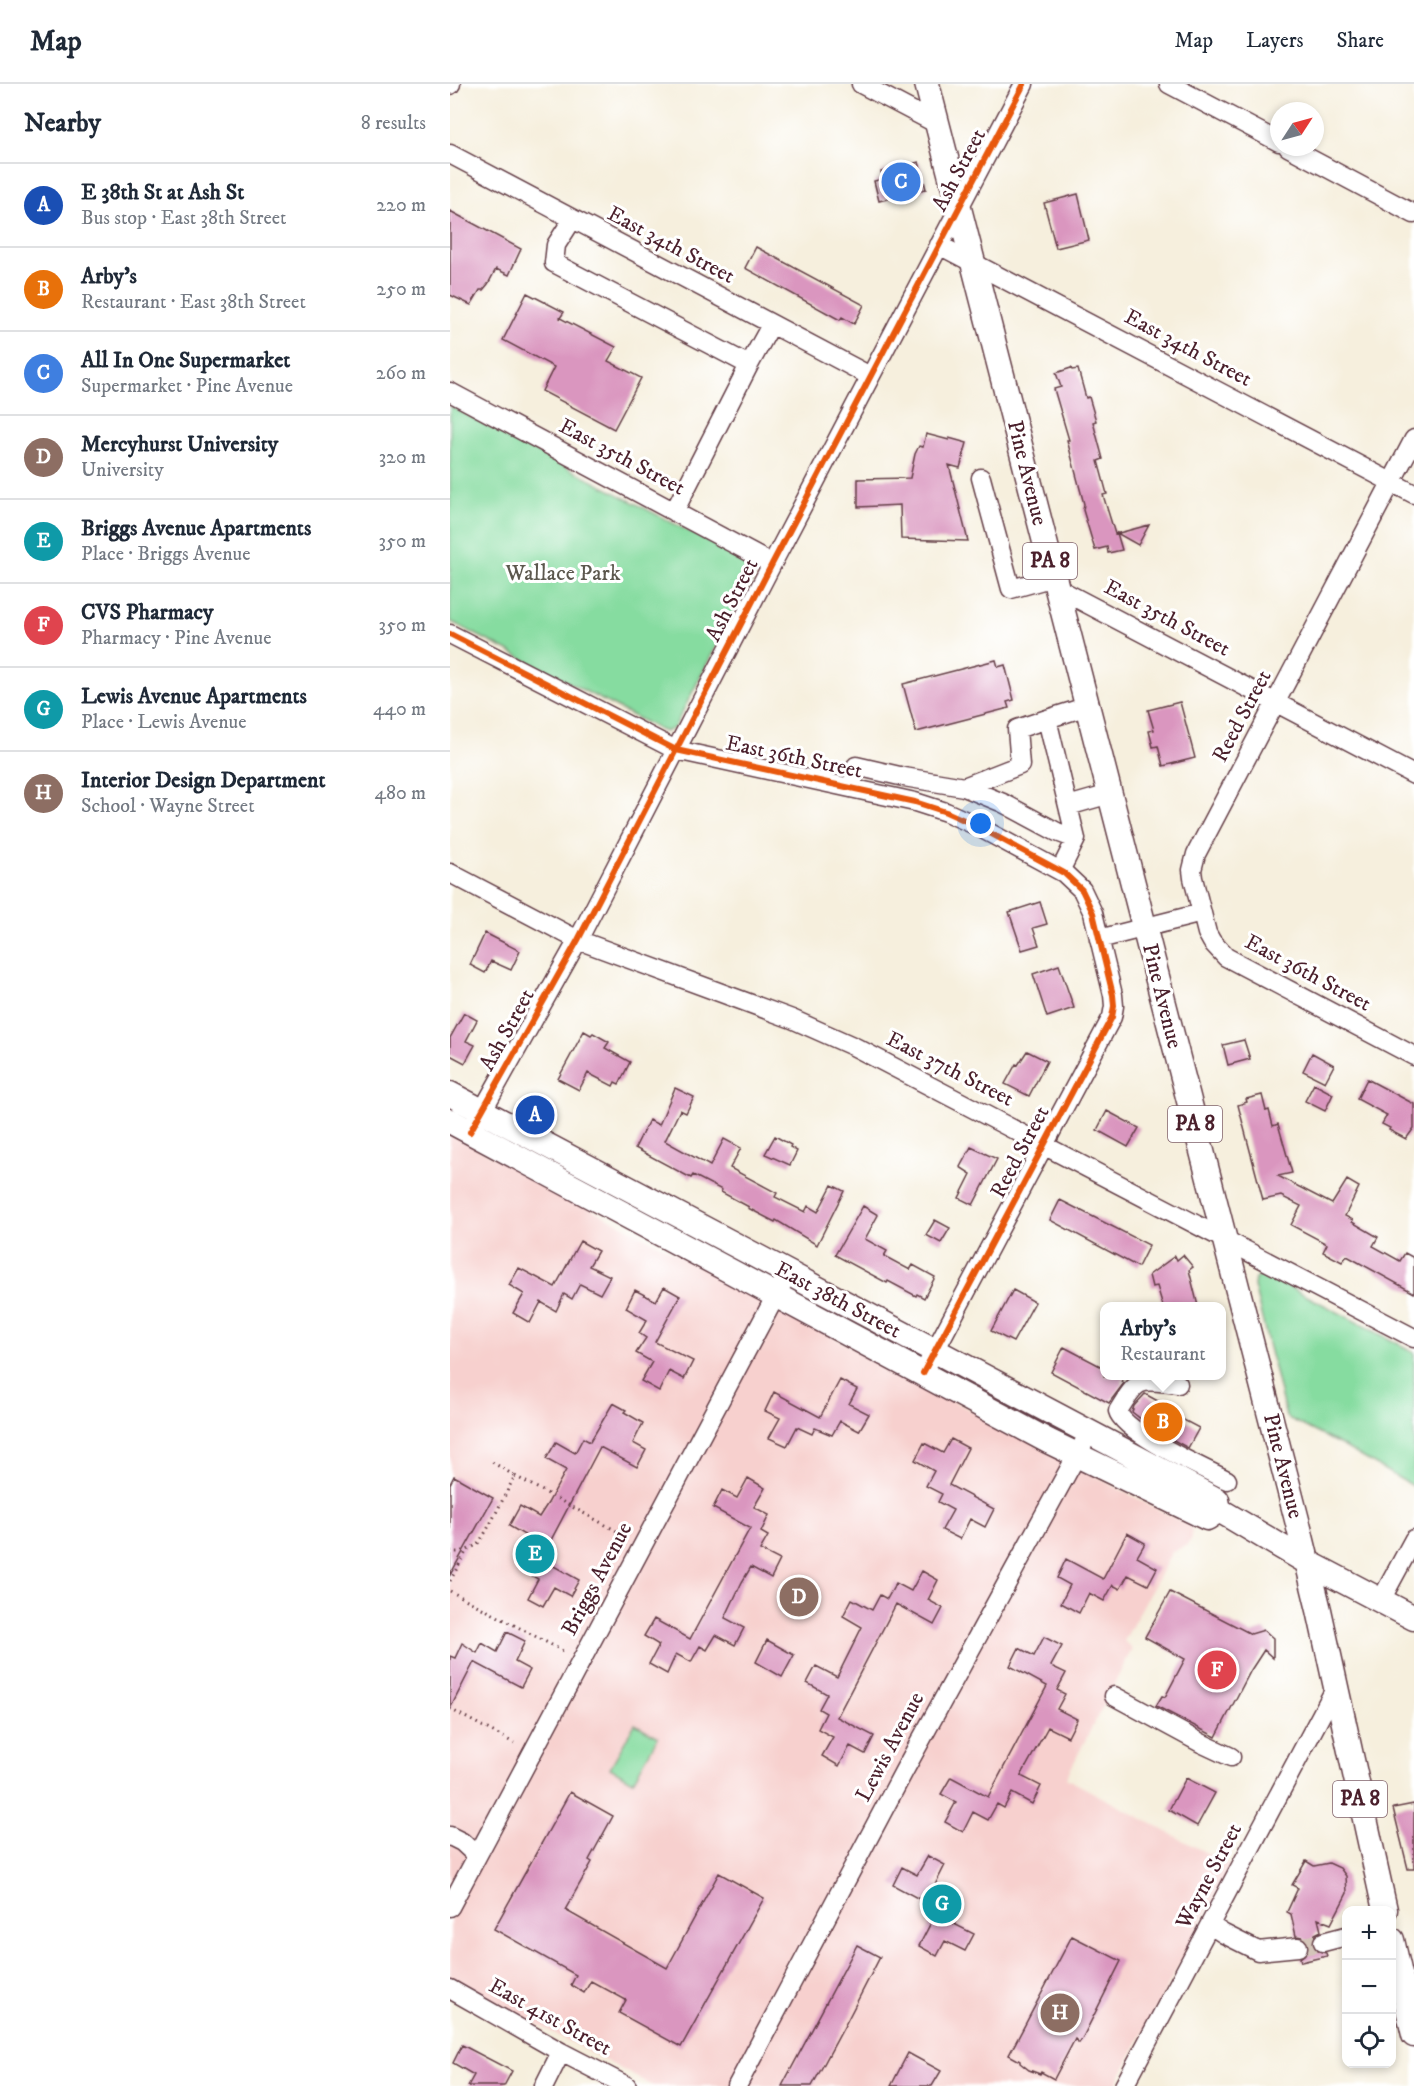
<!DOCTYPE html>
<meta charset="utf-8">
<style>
body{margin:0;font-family:"IM FELL DW Pica",serif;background:#f6f6f7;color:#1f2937}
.controls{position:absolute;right:18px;bottom:18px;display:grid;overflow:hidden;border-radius:12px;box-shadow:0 3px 9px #0003}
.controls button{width:54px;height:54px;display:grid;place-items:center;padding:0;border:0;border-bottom:2px solid #e0e1e3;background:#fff;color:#1f2937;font:30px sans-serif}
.compass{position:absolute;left:820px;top:18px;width:54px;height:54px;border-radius:50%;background:#fff;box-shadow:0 3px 9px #0003;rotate:54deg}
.you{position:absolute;left:531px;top:740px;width:21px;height:21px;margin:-15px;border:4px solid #fff;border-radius:50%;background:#1a73e8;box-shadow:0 0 0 9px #1a73e833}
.badge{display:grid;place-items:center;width:39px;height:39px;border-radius:50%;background:#b45309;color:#fff;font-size:20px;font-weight:700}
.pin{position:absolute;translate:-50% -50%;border:3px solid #fff;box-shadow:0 2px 6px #0006}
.popup{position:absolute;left:650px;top:1218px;width:126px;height:78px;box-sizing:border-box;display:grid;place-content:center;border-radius:12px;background:#fff;filter:drop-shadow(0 2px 4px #0005);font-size:20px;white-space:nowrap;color:#747a83}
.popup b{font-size:22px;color:#1f2937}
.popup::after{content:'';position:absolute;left:50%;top:100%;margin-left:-12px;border:12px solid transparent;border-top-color:#fff}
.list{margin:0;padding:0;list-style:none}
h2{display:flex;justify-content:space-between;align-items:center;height:78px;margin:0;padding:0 24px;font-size:26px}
h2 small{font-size:20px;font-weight:400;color:#747a83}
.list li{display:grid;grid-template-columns:39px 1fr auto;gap:18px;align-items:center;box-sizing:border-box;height:84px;padding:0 24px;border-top:2px solid #e0e1e3}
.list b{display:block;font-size:22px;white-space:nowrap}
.list p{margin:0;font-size:20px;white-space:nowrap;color:#747a83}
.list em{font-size:20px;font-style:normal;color:#747a83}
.icon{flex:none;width:33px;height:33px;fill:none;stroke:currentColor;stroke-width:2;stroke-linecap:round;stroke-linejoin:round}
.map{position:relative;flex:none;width:964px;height:2002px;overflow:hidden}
header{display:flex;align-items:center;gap:36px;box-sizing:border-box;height:84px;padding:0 30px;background:#fff;border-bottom:2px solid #e0e1e3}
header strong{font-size:28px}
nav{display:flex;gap:33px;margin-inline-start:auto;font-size:21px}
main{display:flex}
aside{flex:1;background:#fff}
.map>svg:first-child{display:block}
.built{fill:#f7d0ce}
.green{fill:#86dca0;stroke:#687e66;stroke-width:1.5}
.building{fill:#da96bf}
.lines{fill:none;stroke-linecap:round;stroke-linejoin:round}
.minor-tunnel{stroke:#d4c5b9;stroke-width:18;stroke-dasharray:18 9;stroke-linecap:butt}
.minor-casing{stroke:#643e46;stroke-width:21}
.major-casing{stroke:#643e46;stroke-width:27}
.path{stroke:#643e46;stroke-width:3;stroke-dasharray:1.5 4.5;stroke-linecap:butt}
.minor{stroke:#fff;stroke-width:18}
.major{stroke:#fff;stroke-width:24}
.cycleway-casing{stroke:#fff;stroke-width:10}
.cycleway{stroke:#e8590c;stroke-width:6}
.labels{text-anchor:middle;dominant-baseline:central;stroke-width:6;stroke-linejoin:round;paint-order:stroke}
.shield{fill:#fff;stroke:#80626b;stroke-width:1.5}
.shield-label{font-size:21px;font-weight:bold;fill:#4a1f2b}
.street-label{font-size:22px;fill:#4a1f2b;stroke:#fff}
.park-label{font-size:22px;fill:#5c584e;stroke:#fff}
</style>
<header>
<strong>Map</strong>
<nav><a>Map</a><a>Layers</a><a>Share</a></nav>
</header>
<main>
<aside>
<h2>Nearby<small>8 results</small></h2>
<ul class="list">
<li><span class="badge" style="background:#1a4fb4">A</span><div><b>E 38th St at Ash St</b><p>Bus stop · East 38th Street</p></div><em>220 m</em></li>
<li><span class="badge" style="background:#e8710a">B</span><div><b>Arby's</b><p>Restaurant · East 38th Street</p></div><em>250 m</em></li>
<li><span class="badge" style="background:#3f7fe0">C</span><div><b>All In One Supermarket</b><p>Supermarket · Pine Avenue</p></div><em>260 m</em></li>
<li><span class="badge" style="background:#8d6e63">D</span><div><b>Mercyhurst University</b><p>University</p></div><em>320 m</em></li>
<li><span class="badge" style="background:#0f9aa8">E</span><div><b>Briggs Avenue Apartments</b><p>Place · Briggs Avenue</p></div><em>350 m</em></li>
<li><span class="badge" style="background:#e0444e">F</span><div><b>CVS Pharmacy</b><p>Pharmacy · Pine Avenue</p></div><em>350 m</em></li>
<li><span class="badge" style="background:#0f9aa8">G</span><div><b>Lewis Avenue Apartments</b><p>Place · Lewis Avenue</p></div><em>440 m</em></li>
<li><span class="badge" style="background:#8d6e63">H</span><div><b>Interior Design Department</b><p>School · Wayne Street</p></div><em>480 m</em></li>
</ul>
</aside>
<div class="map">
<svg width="964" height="2002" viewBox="0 0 964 2002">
<rect width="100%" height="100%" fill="#fff"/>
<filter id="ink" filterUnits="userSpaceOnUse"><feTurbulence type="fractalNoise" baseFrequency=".0167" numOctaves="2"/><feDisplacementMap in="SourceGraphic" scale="12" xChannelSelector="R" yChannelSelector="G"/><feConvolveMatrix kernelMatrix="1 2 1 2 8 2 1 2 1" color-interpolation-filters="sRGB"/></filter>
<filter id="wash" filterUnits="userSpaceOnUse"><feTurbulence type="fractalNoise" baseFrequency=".008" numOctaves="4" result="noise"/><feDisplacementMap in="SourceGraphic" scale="24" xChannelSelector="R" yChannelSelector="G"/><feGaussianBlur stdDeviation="1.35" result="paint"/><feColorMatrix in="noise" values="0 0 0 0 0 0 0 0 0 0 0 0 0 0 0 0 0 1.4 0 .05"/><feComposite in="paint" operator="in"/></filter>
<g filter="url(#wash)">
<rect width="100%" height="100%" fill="#f6efdd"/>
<path class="built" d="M0 1050 741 1443 742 1454 737 1461 722 1468 674 1557 682 1565 616 1694 781 1782 665 2002H203L0 1894Z"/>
<path class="green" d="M0 322 301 480 304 494 288 520 224 644 215 648 210 646 0 537Z
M811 1191H817L964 1268V1403L893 1362 836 1333 804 1202 805 1194Z
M185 1640 208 1653 183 1697 160 1684Z"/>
<g id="blocks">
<path class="building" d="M469 78 476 105 429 117 424 97 433 95 431 88Z
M628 110 639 156 606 164 594 119Z
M0 127 71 165 59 191 46 185 38 200 33 206H30L21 221 0 211Z
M306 163 414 221 404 240 392 233 390 236 295 184Z
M77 209 114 228 110 234 166 263 158 277 191 294 164 345 92 307 104 283 53 256Z
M621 284 622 286 628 285 636 314 639 313 646 337 643 338 653 375 648 377 657 410 653 411 665 450 699 441 688 461 667 449 672 466 658 469 657 463 645 466 633 426 634 420 617 356H619L604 305 611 303 606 289Z
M476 350 499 356V354L517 359 510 384 499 381 518 457 451 455 450 421 408 423V395L460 394 465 370 469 362 473 363Z
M546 576 548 583 555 581 564 616 557 618 559 624 466 648 453 600Z
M730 618 745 674 713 682 708 662 703 663 699 647 704 646 698 626Z
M590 818 597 840 583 844 589 861 572 866 559 828Z
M35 849 70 867 61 886 41 877 35 889 20 881Z
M609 881 624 924 597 933 583 890Z
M14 929 27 936 16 957 25 961 15 979 0 971V954Z
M134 947 141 951 143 949 159 958 155 964 180 978 169 1000 165 998 163 1002 138 989 129 1006 108 995Z
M794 956 800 975 778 981 773 961Z
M577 967 597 977 579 1012 555 1000 566 980 568 981Z
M862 969 884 981 875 998 853 987Z
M917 995 964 1020V1044L956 1055 939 1046 940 1044 932 1040 937 1031 907 1015Z
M864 1000 883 1010 875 1027 855 1017Z
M225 1004 244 1013 236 1029 230 1026 215 1057 260 1082 274 1055 291 1064 280 1084 327 1109 325 1113 355 1128 358 1122 368 1128 382 1101 394 1107 367 1161 326 1136 325 1138 298 1124 299 1123 271 1108 272 1106 243 1091 241 1094 185 1064 199 1036 209 1041Z
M812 1011 816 1027 819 1026 823 1042 828 1040 842 1089 828 1092 882 1120 897 1096 909 1103 895 1132 903 1136 902 1138 928 1153 923 1162 950 1177 955 1169 964 1174V1209L897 1172 892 1178 873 1168 877 1160 841 1141 851 1122 831 1112 813 1116 788 1021 797 1018 796 1015Z
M657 1027 689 1044 678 1063 647 1046Z
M325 1052 341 1061 340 1063 347 1067 340 1081 315 1070Z
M521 1063 547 1075 523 1121 509 1114 521 1090 510 1083Z
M610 1116 699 1161 688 1183 600 1136Z
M413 1122 428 1131 415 1155 437 1167 434 1172 460 1186 463 1181 485 1193 474 1214 467 1210 466 1212 438 1197 437 1199 385 1171Z
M485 1136 500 1144 491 1159 476 1151Z
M130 1157 148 1167 139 1182 160 1192 150 1210 130 1200 122 1215 114 1210 106 1227 91 1218 80 1239 63 1229 74 1210 59 1201 69 1184 105 1203Z
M733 1171 743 1183 739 1186 748 1222H713L707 1202 702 1203 699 1191 725 1172 727 1176Z
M214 1203 230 1212 205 1258 243 1277 234 1295 219 1287 209 1307 191 1297 202 1278 186 1269 196 1254 189 1249 197 1236 176 1224 185 1206 206 1217Z
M563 1206 585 1218 563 1258 541 1247Z
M614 1263 654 1284V1292H675L672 1297 674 1299 659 1319 601 1288Z
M390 1296 407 1305 399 1320 419 1330 409 1347 390 1337 382 1351 365 1344 362 1350 347 1343 337 1362 319 1354 330 1334 315 1327 324 1308 370 1333Z
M695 1310 726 1327 724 1331 749 1344 738 1364 705 1346 682 1328 684 1322Z
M163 1319 176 1326 174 1328 193 1339 183 1359 196 1366 187 1383 150 1363 91 1475 129 1496 120 1512 104 1503 93 1522 78 1514 88 1495 72 1486 79 1472 70 1467 78 1453 59 1442 70 1422 89 1433 98 1419 116 1386 96 1375 106 1358 125 1369 133 1354 140 1358Z
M501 1355 518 1364 499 1401 544 1425 535 1443 520 1435 510 1455 492 1446 503 1426 488 1418 492 1410 476 1402 484 1387 465 1376 474 1359 493 1369Z
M4 1392 43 1414 0 1491V1400Z
M298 1394 315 1404 304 1423 319 1431 311 1448 318 1452 310 1466 330 1476 321 1494 301 1483 292 1498 275 1534 294 1544 285 1561 266 1551 257 1566 250 1562 241 1578 226 1570 217 1590 199 1580 209 1561 194 1552 204 1535 240 1555 300 1444 263 1424 272 1406 287 1414Z
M677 1449 695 1459 687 1473 707 1484 698 1501 678 1491 670 1505 663 1501 654 1517 639 1509 629 1529 611 1519 620 1501 607 1494 616 1475 653 1495Z
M472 1487 488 1496 478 1516 493 1524 484 1541 446 1520 387 1633 424 1652 415 1670 400 1662 389 1682 372 1672 383 1653 368 1645 376 1629 369 1625 377 1610 357 1599 366 1582 387 1593 412 1543 393 1532 402 1515 422 1526 430 1511 437 1515 446 1499 461 1507Z
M720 1508 801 1550 814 1546 823 1554V1574L814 1566 801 1586 766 1653 706 1622 712 1612 715 1613 735 1575 695 1553Z
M57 1548 75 1557 65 1578 80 1586 71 1603 24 1578 0 1625V1572L5 1574 12 1559 27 1569 32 1559 47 1568Z
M594 1553 612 1562 601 1582 616 1589 607 1606 615 1610 607 1625 627 1635 618 1653 598 1643 571 1692 591 1702 582 1720 562 1709 554 1724 547 1720 538 1736 523 1728 513 1748 495 1738 506 1718 491 1710 501 1693 538 1713 597 1602 560 1582 569 1564 584 1572Z
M317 1556 344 1571 332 1593 306 1578Z
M736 1694 765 1709 747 1742 719 1726Z
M120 1708 163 1732 139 1776 142 1778 115 1826 217 1884 269 1789 314 1814 231 1963 169 1929 176 1916 141 1897 134 1909 121 1901 126 1891 44 1845Z
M964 1720V1785H958L943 1724Z
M478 1772 495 1781 485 1801 500 1809 496 1816 512 1825 504 1840 524 1850 515 1867 495 1857 487 1872 469 1862 488 1825 443 1801 452 1783 467 1791Z
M856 1777 864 1782 879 1779 890 1784 896 1792 897 1809 881 1840 868 1835 871 1847 865 1850 862 1860 865 1866 876 1869 877 1872 851 1878 850 1874 858 1868 859 1861 853 1853 846 1852 841 1830 837 1828 848 1804 842 1801Z
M622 1852 671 1877 633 1953 629 1959 625 1955 604 1995 591 1988 590 1990 579 1986 570 1979V1977L559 1971Z
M407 1861 430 1873 395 1941 362 2002H332Z
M12 1961 62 1987 54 2002H18L24 1991 3 1979Z
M458 1969 491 1987 482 2002H441Z"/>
</g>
</g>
<g filter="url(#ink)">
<use href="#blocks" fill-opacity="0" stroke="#643e46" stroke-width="1.5"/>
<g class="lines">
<path class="minor-tunnel" d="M848 1863 873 1858"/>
<g class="minor-casing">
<path id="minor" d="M411 0 487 40
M719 0 829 58
M0 1 1 0
M838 63 964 130
M0 70 420 292
M122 136 106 161 104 179 299 281 321 241
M489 161 964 410
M0 308 322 480
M964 355 746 770 742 786 743 794 757 849 762 858 776 873 964 972
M531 394 561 505 604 493
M224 428 299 281
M607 504 964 691
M0 550 226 666 465 718 496 728 525 741 614 789 632 806 643 829 663 911 664 922 662 933 473 1289
M638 622 597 635 618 722 660 710
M402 703 406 682 454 693 514 703 553 719 607 748 626 755
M514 703 570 681 567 645 597 635
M610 787 626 755 618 722
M0 789 128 856 342 935 405 963 964 1254
M649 855 752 829
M26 1038 128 856 322 480 574 0
M728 1300C689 1296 689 1292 668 1327 673 1348 755 1385 777 1396
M931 1516 964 1455
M664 1612 751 1659 781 1673
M0 1752 12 1758 27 1772
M0 1823 332 1200
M760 1841 774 1850 808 1867 848 1863
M873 1858 896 1852
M0 1905 111 1968 177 2002
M94 2002 111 1968
M287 2002 454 1687 639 1349
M674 2002 886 1603"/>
</g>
<g class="major-casing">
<path id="major" d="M477 0 847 1436 869 1526 935 1826
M0 1010 767 1416 769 1426 857 1478 964 1534
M0 1037 598 1357 757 1434 769 1426
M942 1856 964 1951"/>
</g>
<path class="path" d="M65 1392 174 1451
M0 1467C8 1470 20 1466 27 1460 35 1454 58 1404 65 1392L42 1378
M0 1497 17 1466
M0 1507 113 1567
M0 1625 64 1659"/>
<use href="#minor" class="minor"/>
<use href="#major" class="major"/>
<g class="cycleway-casing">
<path id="cycleway" d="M0 550 226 666 465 718 496 728 525 741 614 789 632 806 643 829 663 911 664 922 662 933 473 1289
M20 1048 128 856 322 480 574 0"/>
</g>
<use href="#cycleway" class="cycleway"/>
</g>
</g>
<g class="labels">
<g class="shield">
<rect x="573" y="459" width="54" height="36" rx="4.5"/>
<rect x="718" y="1022" width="54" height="36" rx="4.5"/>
<rect x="883" y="1697" width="54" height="36" rx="4.5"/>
</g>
<g class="shield-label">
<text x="600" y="477">PA 8</text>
<text x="745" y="1040">PA 8</text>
<text x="910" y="1715">PA 8</text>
</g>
<g class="street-label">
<text transform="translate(509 86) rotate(-62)">Ash Street</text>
<text transform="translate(221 161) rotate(28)">East 34th Street</text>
<text transform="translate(738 264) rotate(28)">East 34th Street</text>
<text transform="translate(172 373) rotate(28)">East 35th Street</text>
<text transform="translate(577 389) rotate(76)">Pine Avenue</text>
<text transform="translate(282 516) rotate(-63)">Ash Street</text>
<text transform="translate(717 534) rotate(28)">East 35th Street</text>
<text transform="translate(792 632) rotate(-62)">Reed Street</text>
<text transform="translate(344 673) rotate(12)">East 36th Street</text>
<text transform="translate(858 889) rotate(28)">East 36th Street</text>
<text transform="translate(712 912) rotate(76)">Pine Avenue</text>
<text transform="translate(57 946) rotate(-61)">Ash Street</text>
<text transform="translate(500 985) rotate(27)">East 37th Street</text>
<text transform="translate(570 1068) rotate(-62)">Reed Street</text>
<text transform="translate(388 1216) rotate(28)">East 38th Street</text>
<text transform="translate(833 1382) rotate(76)">Pine Avenue</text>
<text transform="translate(147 1495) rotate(-62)">Briggs Avenue</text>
<text transform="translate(440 1663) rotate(-62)">Lewis Avenue</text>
<text transform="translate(759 1792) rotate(-62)">Wayne Street</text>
<text transform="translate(100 1933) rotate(29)">East 41st Street</text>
</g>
<g class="park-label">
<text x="113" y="489">Wallace Park</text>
</g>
</g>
</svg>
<div class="controls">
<button>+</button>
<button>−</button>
<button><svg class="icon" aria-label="locate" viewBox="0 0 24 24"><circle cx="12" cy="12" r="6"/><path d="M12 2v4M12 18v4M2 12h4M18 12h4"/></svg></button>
</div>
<svg class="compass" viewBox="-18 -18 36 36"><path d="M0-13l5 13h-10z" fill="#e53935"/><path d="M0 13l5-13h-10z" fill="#747a83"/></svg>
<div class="you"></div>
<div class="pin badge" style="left:85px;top:1031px;background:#1a4fb4">A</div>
<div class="pin badge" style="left:713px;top:1338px;background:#e8710a">B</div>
<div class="popup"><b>Arby's</b>Restaurant</div>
<div class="pin badge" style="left:451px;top:98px;background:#3f7fe0">C</div>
<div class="pin badge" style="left:349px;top:1513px;background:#8d6e63">D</div>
<div class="pin badge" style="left:85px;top:1470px;background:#0f9aa8">E</div>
<div class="pin badge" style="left:767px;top:1586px;background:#e0444e">F</div>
<div class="pin badge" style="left:492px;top:1820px;background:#0f9aa8">G</div>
<div class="pin badge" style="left:610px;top:1929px;background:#8d6e63">H</div>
</div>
</main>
